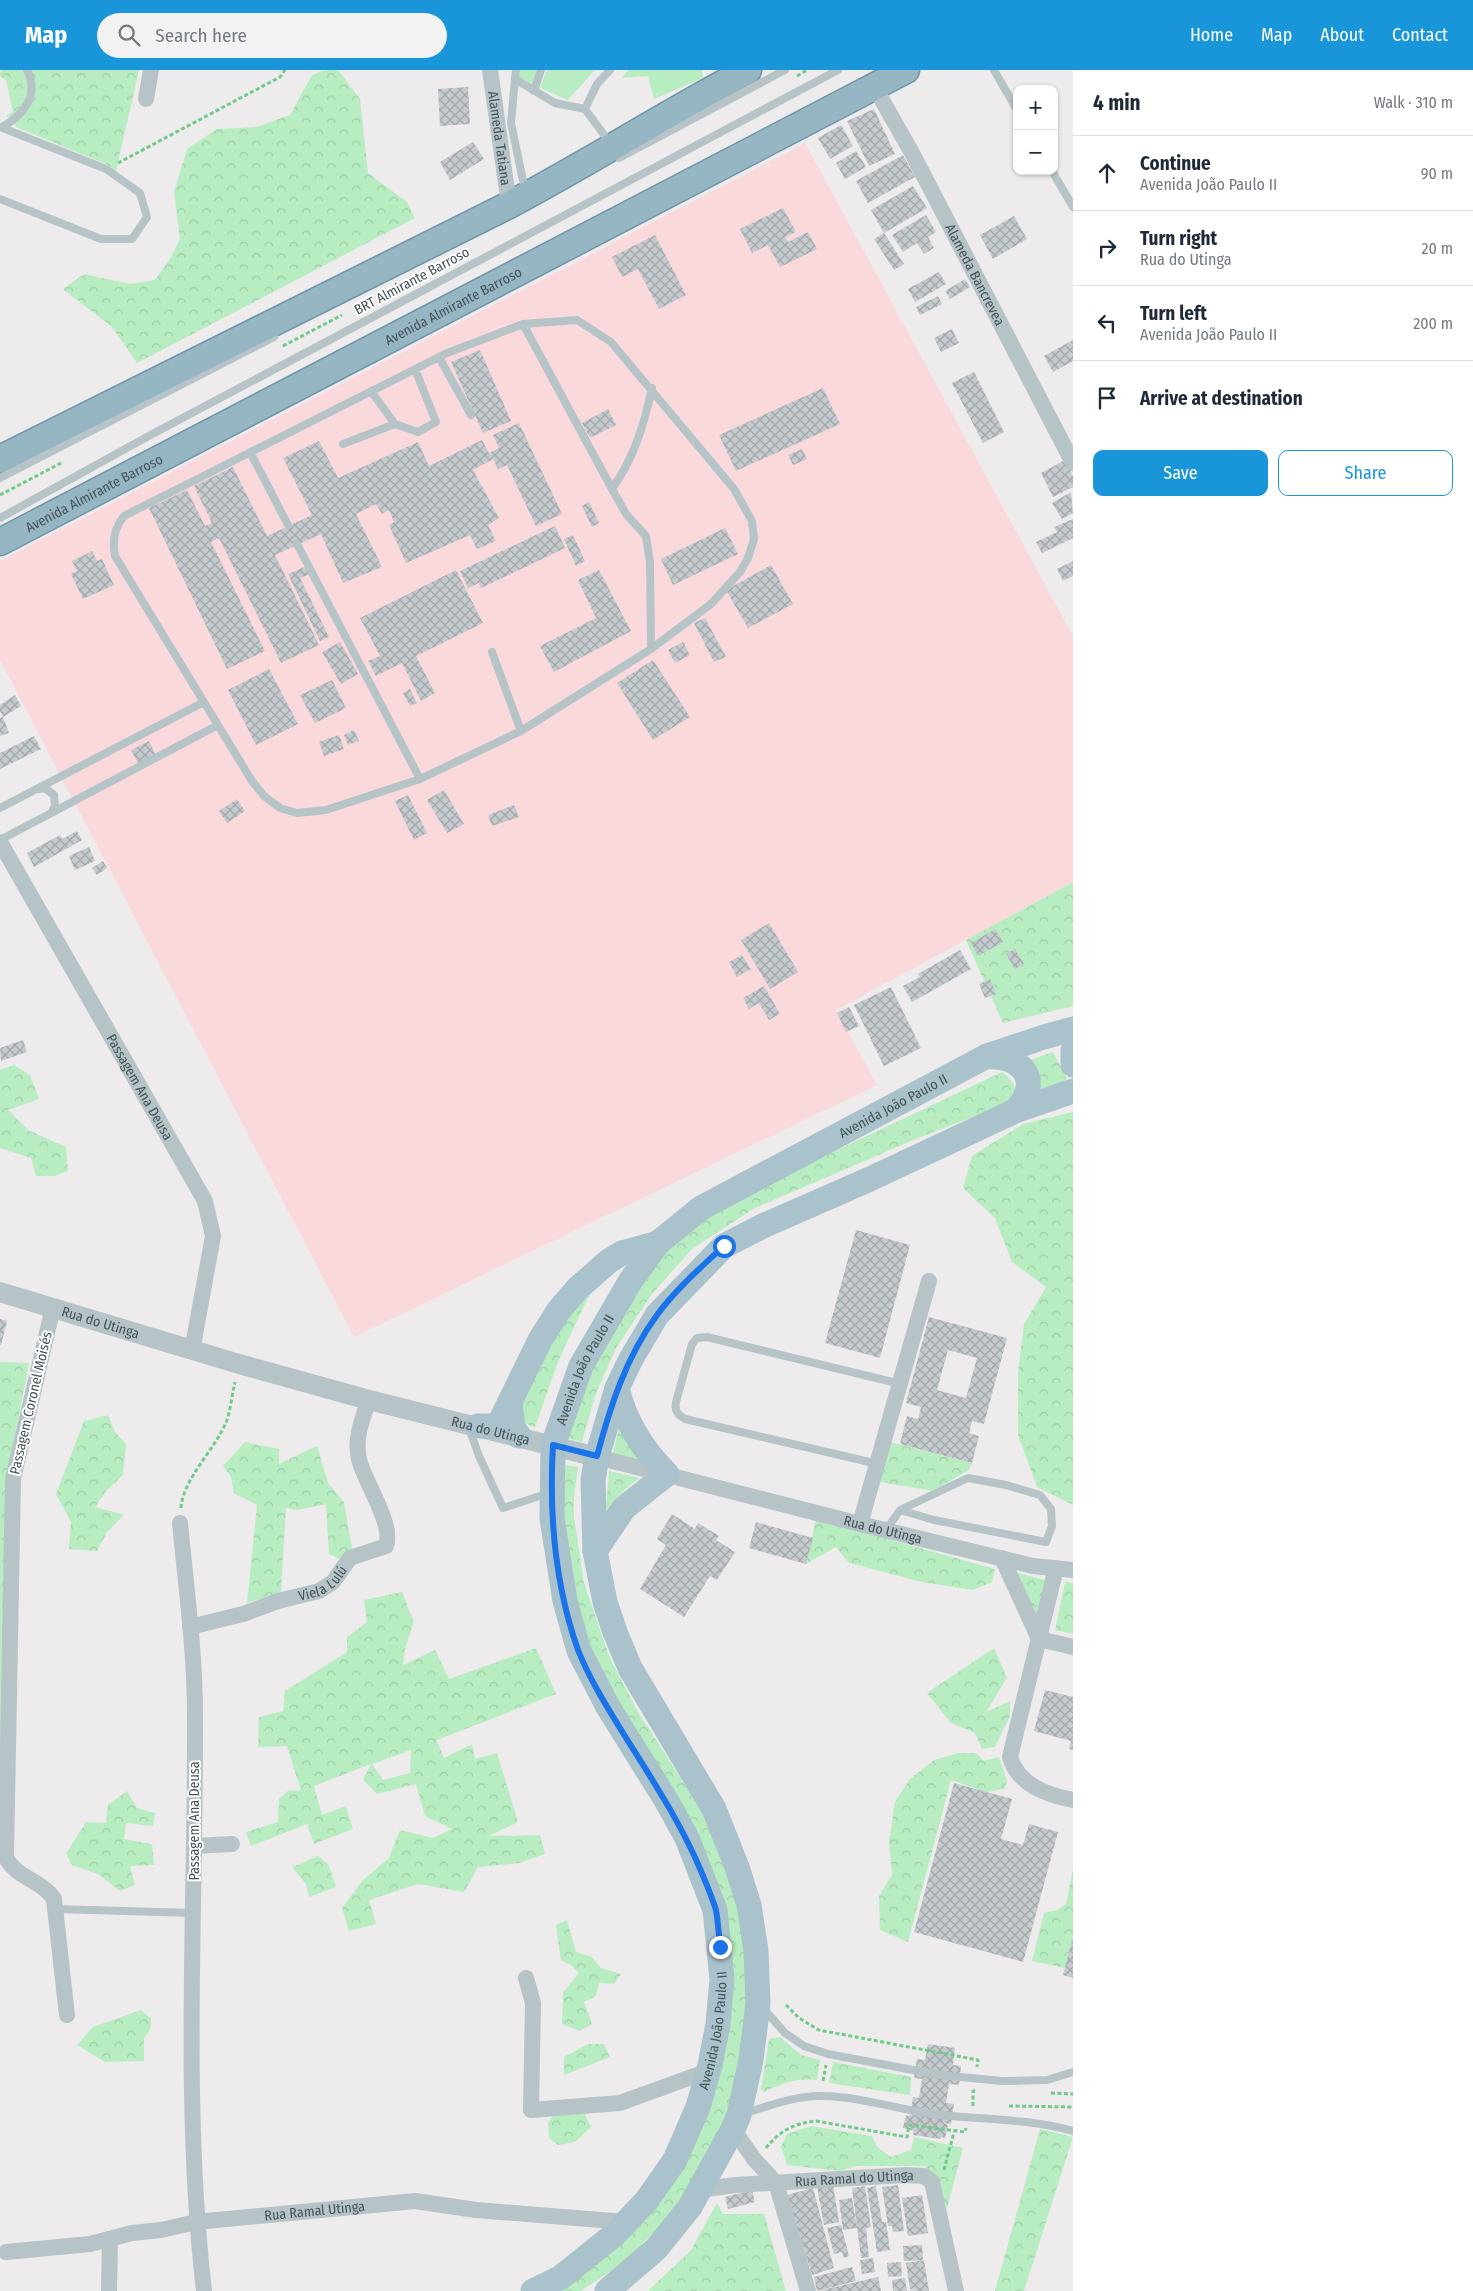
<!DOCTYPE html>
<meta charset="utf-8">
<style>
body{margin:0;font-family:"Fira Sans Condensed",sans-serif;background:#f2f2f3;color:#1f2937}
.controls{position:absolute;right:15px;top:15px;display:grid;overflow:hidden;border-radius:10px;box-shadow:0 1px 4px #0004}
.controls button{width:45px;height:45px;display:grid;place-items:center;padding:0;border:0;border-bottom:1px solid #e0e1e3;background:#fff;color:#1f2937;font:25px sans-serif}
.stop{position:absolute;width:15px;height:15px;margin:-11px;border:4px solid #1a73e8;border-radius:50%;background:#fff}
.stop.end{background:#1a73e8;border-color:#fff;box-shadow:0 1px 5px #0008}
.list{margin:0;padding:0;list-style:none}
h2{display:flex;justify-content:space-between;align-items:center;height:65px;margin:0;padding:0 20px;font-size:21px}
h2 small{font-size:16px;font-weight:400;color:#747a83}
.list li{display:grid;grid-template-columns:32px 1fr auto;gap:15px;align-items:center;box-sizing:border-box;height:75px;padding:0 20px;border-top:1px solid #e0e1e3}
.list b{display:block;font-size:19px;white-space:nowrap}
.list p{margin:0;font-size:16px;white-space:nowrap;color:#747a83}
.list em{font-size:16px;font-style:normal;color:#747a83}
.actions{display:flex;gap:10px;padding:15px 20px}
.actions a{flex:1;padding:11px 0;border:1px solid #1996da;border-radius:10px;text-align:center;font-size:18px;color:#1996da}
.actions .main{background:#1996da;color:#fff}
.icon{flex:none;width:28px;height:28px;fill:none;stroke:currentColor;stroke-width:2;stroke-linecap:round;stroke-linejoin:round}
.map{position:relative;flex:none;width:1073px;height:2221px;overflow:hidden}
header{display:flex;align-items:center;gap:30px;box-sizing:border-box;height:70px;padding:0 25px;background:#1996da;color:#fff}
header strong{font-size:24px}
nav{display:flex;gap:28px;margin-inline-start:auto;font-size:18px}
.search{width:350px;height:45px;background:#f2f2f3;display:flex;align-items:center;gap:12px;box-sizing:border-box;padding:0 18px;border-radius:28px;color:#747a83;font-size:19px}
main{display:flex}
aside{flex:1;background:#fff}
.map>svg:first-child{display:block}
.medical{fill:#fad9dd}
.green{fill:#b8edc1}
.forest{fill:url(#forest-crowns);fill-rule:evenodd}
.building{fill:url(#building-cross-hatch);fill-rule:evenodd}
.lines{fill:none;stroke-linecap:round;stroke-linejoin:round}
.trunk-casing{stroke:#6e95a7;stroke-width:29}
.path{stroke:#70cb8b;stroke-width:3;stroke-dasharray:4 2.5;stroke-linecap:butt}
.service{stroke:#b6c4c8;stroke-width:8}
.minor{stroke:#b6c4c8;stroke-width:16}
.tertiary{stroke:#b6c4c8;stroke-width:20}
.primary{stroke:#aac2cb;stroke-width:25}
.trunk{stroke:#96b6c3;stroke-width:26}
.route{stroke:#1a73e8;stroke-width:6}
.labels{text-anchor:middle;dominant-baseline:central;stroke-width:4;stroke-linejoin:round;paint-order:stroke}
.street-label{font-size:14px;fill:#445358;stroke:#fff}
</style>
<header>
<strong>Map</strong>
<div class="search"><svg class="icon" aria-label="search" viewBox="0 0 24 24"><circle cx="10" cy="10" r="6"/><path d="M15 15l6 6"/></svg>Search here</div>
<nav><a>Home</a><a>Map</a><a>About</a><a>Contact</a></nav>
</header>
<main>
<div class="map">
<svg width="1073" height="2221" viewBox="0 0 1073 2221">
<defs>
<pattern id="forest-crowns" width="20" height="18" patternUnits="userSpaceOnUse" patternTransform="scale(1.25)"><rect width="20" height="18" fill="#b8edc1"/><path d="M2 6a3 3 0 1 1 6 0M12 15a3 3 0 1 1 6 0" fill="none" stroke="#9fcda8"/></pattern>
<pattern id="building-cross-hatch" width="8" height="8" patternUnits="userSpaceOnUse" patternTransform="scale(1.25)"><rect width="8" height="8" fill="#c5cace"/><path d="M0 0l8 8M0 8l8-8" fill="none" stroke="#a2a7aa"/></pattern>
</defs>
<rect width="100%" height="100%" fill="#eeebec"/>
<path class="medical" d="M805 73 1073 566V812L836 940 877 1015 354 1267 0 590V491Z"/>
<path class="green" d="M520 0H537L533 15 519 7Z
M547 0H595L568 30 540 18Z
M629 0H702L703 8 654 29 648 6 621 8Z"/>
<path class="forest" d="M3 0H139L116 101 106 94 18 58 6 46 13 42 6 10 0 6V2Z
M325 0H338L360 29 368 103 407 132 415 148 137 293 112 257 63 219 84 204 130 214 155 210 171 187 180 169 174 122 187 79 217 59 256 57 290 45 312 5Z
M1073 812V936L1003 953 966 870Z
M1053 982 1068 1011 1040 1023 1027 991Z
M14 995 30 1005 39 1029 8 1040 28 1060 66 1077 68 1101 54 1106H36L31 1088 0 1078V1000Z
M1002 1002 1011 1010 1017 1021 1013 1031 911 1071 755 1138 692 1179 652 1224 616 1278 595 1326 582 1372 560 1366 580 1312 668 1174 730 1131Z
M1073 1042V1435L1037 1417 1018 1365V1302L1024 1254 1046 1217 1012 1192 995 1148 963 1118 972 1086 1023 1054Z
M609 1191 586 1232 559 1289 535 1357 515 1350 543 1277Z
M0 1292 29 1293 6 1413 0 1746Z
M108 1345 115 1362 126 1374 123 1405 106 1421 95 1437 124 1445 107 1462 97 1481 69 1479 71 1452 56 1424 84 1351Z
M619 1358 640 1390 613 1383Z
M245 1372 279 1379V1394L317 1376 328 1413 344 1432 352 1479 339 1489 329 1484 326 1434 297 1440 286 1438 281 1522 247 1533 257 1435 234 1423 231 1407 223 1396Z
M890 1372 972 1393 969 1400 933 1421 880 1412Z
M559 1394 578 1397 574 1426V1447L584 1513 609 1586 638 1642 711 1755 743 1848 749 1957 735 2017 718 2068 692 2116 660 2156 623 2193 581 2221H551L580 2203 715 2015 732 1940 730 1893 603 1611 573 1538Z
M609 1401 640 1408C623 1419 614 1429 605 1447Z
M816 1449 995 1499 992 1512 973 1520 922 1512 849 1493 836 1477 806 1494Z
M1014 1502 1045 1510 1038 1552Z
M1065 1512 1073 1513V1564L1055 1560Z
M402 1522 414 1552 405 1579 403 1595 435 1580 449 1609 536 1578 556 1624 437 1670 444 1688 472 1674 475 1689 497 1683 518 1752 489 1766 540 1765 545 1784 519 1793 478 1797 464 1822 418 1814 369 1830 376 1854 349 1861 342 1838 363 1810 389 1788 400 1760 433 1768 452 1759 425 1746 416 1714 377 1724 363 1710 371 1694 314 1716 322 1745 346 1736 353 1759 314 1774 307 1754 251 1776 246 1762 278 1752 279 1729 289 1720 301 1721 287 1676 258 1677 259 1647 283 1641 285 1621 347 1582V1567L367 1552 364 1530ZM411 1680 410 1703 383 1710 372 1694Z
M994 1578 1007 1608 986 1642 1010 1631V1646L995 1677 982 1679 975 1663 951 1653 927 1623Z
M958 1683H976L984 1691 999 1687 1007 1711 1005 1719 986 1722 951 1710 908 1872 880 1860 879 1826 892 1805 889 1771 895 1732 909 1710 934 1690Z
M127 1721 137 1738 155 1743 153 1756 126 1753 124 1769 152 1774 154 1795 130 1796 135 1815 120 1821 98 1804 72 1795 66 1784 86 1752 106 1753 108 1735Z
M318 1786 328 1794 336 1817 309 1827 306 1814 292 1797Z
M1073 1799V1868L1065 1898 1032 1891 1044 1843 1057 1840 1066 1834Z
M567 1850 576 1882 592 1887 601 1898 621 1904 614 1914 599 1913 596 1926 584 1932 592 1954 580 1961 562 1954 563 1922 579 1903 571 1895 561 1890 556 1855Z
M141 1940 151 1949 150 1960 144 1968V1991L105 1992 77 1975 93 1957Z
M780 1967 801 1985 820 1990 817 2010C795 2008 783 2013 764 2022L761 2020 769 1969Z
M588 1974H604L610 1987 564 2005V1987Z
M833 1992 911 2007 910 2025 829 2013Z
M555 2043 585 2044 591 2057 575 2072 558 2075 549 2068 548 2053Z
M811 2056 872 2066 877 2077 891 2087 911 2080 914 2067 963 2078 947 2138 932 2106 925 2096H855L840 2101 787 2095 781 2077 787 2064Z
M1040 2059 1073 2067 1024 2221H995Z
M717 2133 723 2144H764L786 2221H648L691 2180Z"/>
<path class="building" d="M468 17 470 54 440 56 438 19Z
M874 39 895 84 869 96 847 51Z
M841 55 853 76 830 89 818 68Z
M473 72 484 89 450 110 440 92Z
M856 81 866 97 845 109 836 93Z
M903 85 915 107 868 133 856 111Z
M913 116 927 138 884 163 904 194 894 200 874 169 884 163 871 140Z
M783 138 796 162 785 167 788 172 808 162 817 179 780 197 768 175 752 183 740 159Z
M926 145 936 162 928 167 934 178 924 184 917 173 903 182 892 165Z
M1014 146 1027 169 993 189 980 165Z
M655 165 686 225 659 239 638 199 622 207 612 187Z
M939 202 946 214 915 232 908 219Z
M965 209 970 217 950 229 945 221Z
M938 226 942 234 920 245 916 237Z
M952 259 959 273 941 282 934 268Z
M1073 270V291L1053 302 1044 286Z
M480 280 511 351 483 363 451 292Z
M974 302 1004 362 983 373 952 313Z
M823 318 840 354 736 401 719 365Z
M608 339 616 355 590 368 582 353Z
M519 353 562 444 536 456 507 395 498 399 493 389 473 400 499 448 488 455 496 471 477 479 470 465 406 493 389 455 394 452 389 440 382 444 376 434 356 444 382 497 343 513 321 464 275 485 319 575 281 593 219 468 211 472 265 581 227 599 149 438 187 420 205 456 212 453 194 416 233 397 267 466 312 445 283 388 319 371 338 408 418 372 429 396 482 370 489 383 499 378 493 365Z
M802 379 807 389 793 395 788 385Z
M1065 390 1073 406V417L1053 427 1041 403Z
M1071 422 1073 443 1062 449 1052 433Z
M589 432 599 453 592 457 582 436Z
M1073 449V468L1042 483 1036 472 1057 462 1054 457Z
M555 456 565 478 481 518 479 513 468 518 460 501Z
M725 458 738 484 673 515 661 489Z
M573 465 585 491 576 496 564 469Z
M92 481 97 491 102 489 114 515 83 529 71 504 77 501 72 491Z
M1073 491V506L1063 511 1057 499Z
M771 495 793 534 748 558 726 520Z
M307 496 310 504 300 508 329 567 320 571 288 504Z
M456 500 483 553 416 586 435 623 421 631 402 593 376 606 368 591 380 586 360 548Z
M599 500 631 561 554 602 540 576 596 548 578 510Z
M705 548 726 587 714 592 694 553Z
M340 572 358 604 341 614 322 582Z
M683 572 690 585 675 593 668 580Z
M653 590 690 647 653 670 617 613Z
M269 599 298 654 256 675 228 620Z
M332 610 346 638 315 653 300 625Z
M410 619 417 633 410 636 403 623Z
M15 625 21 636 3 647 9 663 0 666V648L3 647 0 641V635Z
M354 660 359 671 348 675 344 665Z
M339 665 344 679 324 686 319 672Z
M34 666 41 679 0 699V683Z
M149 671 156 685 138 693 131 680Z
M444 720 464 754 447 763 427 730Z
M408 725 427 763 414 770 395 731Z
M237 729 245 741 227 753 219 741Z
M514 735 519 747 492 756 488 745Z
M77 761 82 770 34 797 27 783 60 765 62 769Z
M89 777 95 791 75 800 69 786Z
M103 791 107 798 97 805 92 798Z
M769 853 798 902 770 919 741 870Z
M995 859 1003 872 978 886 971 873Z
M1015 879 1024 894 1015 899 1006 884Z
M960 880 971 899 912 932 903 916 920 907 918 904Z
M742 885 751 899 737 907 729 892Z
M990 909 996 924 985 928 979 914Z
M764 916 780 944 769 950 759 933 749 939 743 928Z
M891 917 921 978 884 996 854 935Z
M849 937 859 956 846 962 837 943Z
M23 970 27 982 1 991 0 978Z
M856 1160 910 1175 880 1288 825 1273Z
M929 1247 1007 1268 984 1354 972 1351 969 1363 979 1366 972 1393 900 1374 907 1346 918 1349 921 1337 906 1333ZM948 1280 977 1288 966 1328 937 1320Z
M0 1249 7 1251 1 1275H0Z
M672 1444 695 1459 698 1453 719 1466 716 1470 735 1482 717 1510 710 1506 684 1547 640 1519 666 1475 657 1469Z
M756 1452 813 1468 806 1494 749 1478Z
M1045 1620 1073 1627V1680L1069 1679 1071 1671 1034 1661Z
M954 1713 1012 1729 1001 1769 1023 1775 1029 1754 1058 1762 1023 1892 914 1862Z
M1072 1870H1073V1908L1063 1905Z
M928 1974 955 1978 953 1995 961 1996 959 2015 949 2014 946 2033 954 2034 951 2054 943 2053 948 2055 945 2068 941 2067V2069L913 2065 914 2061 903 2058 906 2045 910 2046 913 2027 919 2028 922 2009 914 2008 917 1989 925 1990Z
M833 2114 839 2152 824 2155 817 2117Z
M898 2115 904 2161 893 2162 892 2156H888L882 2117Z
M865 2116 871 2157 866 2158 869 2187 861 2188 852 2118Z
M876 2116 882 2152H886L890 2180 877 2182 867 2118Z
M813 2118 834 2198 812 2205 787 2125Z
M752 2120 755 2132 728 2139 725 2127Z
M922 2125 928 2163 908 2166 902 2128Z
M852 2128 857 2158 843 2160 839 2130Z
M841 2155 849 2186 844 2188 842 2182 834 2184 827 2158Z
M922 2175 923 2190 904 2191 903 2176Z
M873 2188 875 2202 862 2204 860 2190Z
M924 2190 929 2221H908L916 2219H910L906 2193Z
M901 2192 902 2206 888 2207 887 2193Z
M852 2197 856 2211 817 2221 814 2207Z
M878 2207 881 2221H822V2220Z
M905 2208 907 2221H893L892 2210Z"/>
<g class="lines">
<g class="trunk-casing">
<g id="trunk">
<path d="M0 389 509 135C590 92 667 43 748 0"/>
<path id="s10" d="M0 472 906 0"/>
</g>
</g>
<path class="path" d="M797 6 807 0
M118 93 280 7 285 0
M283 276 342 245
M0 425 63 392
M181 1438C183 1408 216 1379 227 1350 231 1338 232 1324 235 1312
M786 1935 799 1948 819 1960 978 1990 977 1997
M823 2011 826 1995
M1051 2023 1073 2024
M973 2036V2021H975
M1009 2036 1073 2037
M766 2078C779 2061 795 2053 816 2051L907 2067 909 2055 965 2062 966 2058
M944 2100 954 2062"/>
<path class="service" d="M516 0 515 9 555 33 585 39 610 73
M994 0 1017 40
M515 9 511 53 525 120
M534 21 541 0
M585 39 597 14 610 0
M0 57 106 99 140 123 147 147 132 169H101L0 129
M2 57C23 46 40 25 27 0
M619 88 785 0
M1052 101 1073 137
M577 250 611 272 734 419 752 451 754 469 748 488 740 502 711 534 651 579 521 661 420 709 326 740 297 743 280 738 264 726 252 711 115 486C112 471 114 458 124 446L447 283 523 254Z
M523 254 612 419
M439 287 471 345
M371 321 395 354 418 362 436 352 415 299
M343 374 395 354
M250 382 288 455
M0 408 274 267
M0 448 145 368 838 0
M297 474 420 709
M651 579 650 492 646 466 626 444 612 419C634 388 644 355 652 318
M492 582 521 661
M39 719 45 718 54 725 55 736 52 742
M0 738 204 632
M0 770 218 655
M469 1358 479 1386 503 1438 549 1423
M878 1394 685 1349C678 1345 674 1341 676 1332L692 1274 697 1268 707 1267 901 1314
M886 1460 900 1440 934 1450 1046 1472 1052 1456 1051 1439 1040 1425 1006 1415 968 1408 900 1440
M56 1839 193 1843
M763 1938 785 1963 804 1976 828 1984 940 2005 1002 2011 1047 2010 1073 2002
M743 2044C768 2036 794 2026 820 2026 859 2026 896 2039 933 2044 980 2050 1028 2048 1073 2061"/>
<g class="minor">
<path id="s1" d="M490 0 509 135"/>
<path id="s2" d="M874 16 912 83 1073 393"/>
<path d="M146 29 151 0"/>
<path id="s3" d="M0 772 205 1131 213 1166 192 1281"/>
<path d="M53 1237 13 1409 6 1787C15 1808 42 1810 54 1829L67 1945"/>
<path id="s4" d="M597 1387 860 1454 1033 1496 1073 1500"/>
<path d="M180 1453C186 1517 195 1581 195 1645 196 1837 182 2030 204 2221"/>
<path d="M860 1454 929 1211"/>
<path d="M1002 1488 1039 1569 1073 1577"/>
<path d="M1056 1498 1010 1687C1018 1715 1047 1725 1073 1730"/>
<path id="s5" d="M190 1557 243 1544 278 1531 319 1521 333 1512 350 1488 386 1476C394 1456 366 1413 360 1393 353 1372 362 1349 369 1330"/>
<path d="M194 1776 232 1774"/>
<path d="M526 1908 533 1933 531 2040 620 2033 708 2001"/>
<path d="M733 2059 754 2089 776 2113 808 2221"/>
<path id="s6" d="M700 2120 735 2115 906 2105 924 2106 932 2112 956 2221"/>
<path id="s7" d="M6 2182 90 2174 132 2163 161 2160 196 2152 415 2131 476 2140 626 2152"/>
<path d="M109 2221 110 2169"/>
</g>
<path class="tertiary" id="s8" d="M0 1222 239 1294 369 1330 597 1387"/>
<g class="primary">
<path d="M1073 981V995"/>
<path d="M987 986C993 987 1001 987 1007 989 1035 999 1033 1023 1015 1041"/>
<path d="M510 1334 513 1358 519 1366"/>
<path d="M478 1356H493L500 1352 540 1270 559 1240 578 1218 609 1191 622 1183 658 1173"/>
<path d="M595 1481 624 1438 667 1404C643 1380 625 1352 617 1318"/>
<path id="s9" d="M533 2221 560 2208 615 2164 647 2130 675 2090 698 2037 710 1995 718 1954 722 1909 715 1840 687 1768 666 1730 608 1637 579 1581 565 1531 552 1448 553 1375 581 1296 631 1210 658 1173 701 1138 987 986 1044 967 1073 959"/>
<path d="M607 2221 656 2179 690 2137 733 2059 739 2045 751 1990 758 1934 756 1881 749 1835 737 1797 714 1739 630 1598 615 1562 605 1532 595 1481 593 1410 597 1387 617 1318 631 1289 657 1245 724 1176 765 1155 870 1109 1015 1041 1073 1021"/>
</g>
<use href="#trunk" class="trunk"/>
</g>
<g class="lines">
<path class="route" d="M720 1877C719 1865 718 1852 716 1840 712 1827 706 1813 701 1801 680 1751 651 1708 623 1663 607 1637 589 1608 578 1580 555 1515 549 1443 553 1375L597 1386C610 1337 626 1287 657 1245 675 1220 701 1197 724 1176"/>
</g>
<g class="labels">
<g class="street-label">
<text stroke="none"><textPath href="#s1" startOffset="69">Alameda Tatiana</textPath></text>
<text stroke="none"><textPath href="#s2" startOffset="214">Alameda Bancrevea</textPath></text>
<text transform="translate(412 211) rotate(-28)">BRT Almirante Barroso</text>
<text stroke="none"><textPath href="#s10" startOffset="511">Avenida Almirante Barroso</textPath></text>
<text stroke="none"><textPath href="#s10" startOffset="106">Avenida Almirante Barroso</textPath></text>
<text stroke="none"><textPath href="#s3" startOffset="282">Passagem Ana Deusa</textPath></text>
<text stroke="none"><textPath href="#s9" startOffset="1458">Avenida João Paulo II</textPath></text>
<text stroke="none"><textPath href="#s8" startOffset="105">Rua do Utinga</textPath></text>
<text stroke="none"><textPath href="#s9" startOffset="1038">Avenida João Paulo II</textPath></text>
<text transform="translate(31 1333) rotate(-77)">Passagem Coronel Moisés</text>
<text stroke="none"><textPath href="#s8" startOffset="510">Rua do Utinga</textPath></text>
<text stroke="none"><textPath href="#s4" startOffset="295">Rua do Utinga</textPath></text>
<text stroke="none"><textPath href="#s5" startOffset="141">Viela Lulú</textPath></text>
<text transform="translate(194 1751) rotate(-90)">Passagem Ana Deusa</text>
<text stroke="none"><textPath href="#s9" startOffset="332">Avenida João Paulo II</textPath></text>
<text stroke="none"><textPath href="#s6" startOffset="155">Rua Ramal do Utinga</textPath></text>
<text stroke="none"><textPath href="#s7" startOffset="312">Rua Ramal Utinga</textPath></text>
</g>
</g>
</svg>
<div class="controls">
<button>+</button>
<button>−</button>
</div>
<div class="stop" style="left:724px;top:1176px"></div>
<div class="stop end" style="left:720px;top:1877px"></div>
</div>
<aside>
<h2>4 min<small>Walk · 310 m</small></h2>
<ul class="list">
<li><svg class="icon" aria-label="ahead" viewBox="0 0 24 24"><path d="M12 20V5M6 11l6-6 6 6"/></svg><div><b>Continue</b><p>Avenida João Paulo II</p></div><em>90 m</em></li>
<li><svg class="icon" aria-label="right" viewBox="0 0 24 24"><path d="M7 20v-9h11M14 6l5 5-5 5"/></svg><div><b>Turn right</b><p>Rua do Utinga</p></div><em>20 m</em></li>
<li><svg class="icon" aria-label="left" viewBox="0 0 24 24"><path d="M17 20v-9H6M10 6l-5 5 5 5"/></svg><div><b>Turn left</b><p>Avenida João Paulo II</p></div><em>200 m</em></li>
<li><svg class="icon" aria-label="arrive" viewBox="0 0 24 24"><path d="M6 21V4h12l-3 4 3 4H6"/></svg><div><b>Arrive at destination</b></div></li>
</ul>
<div class="actions"><a class="main">Save</a><a>Share</a></div>
</aside>
</main>
